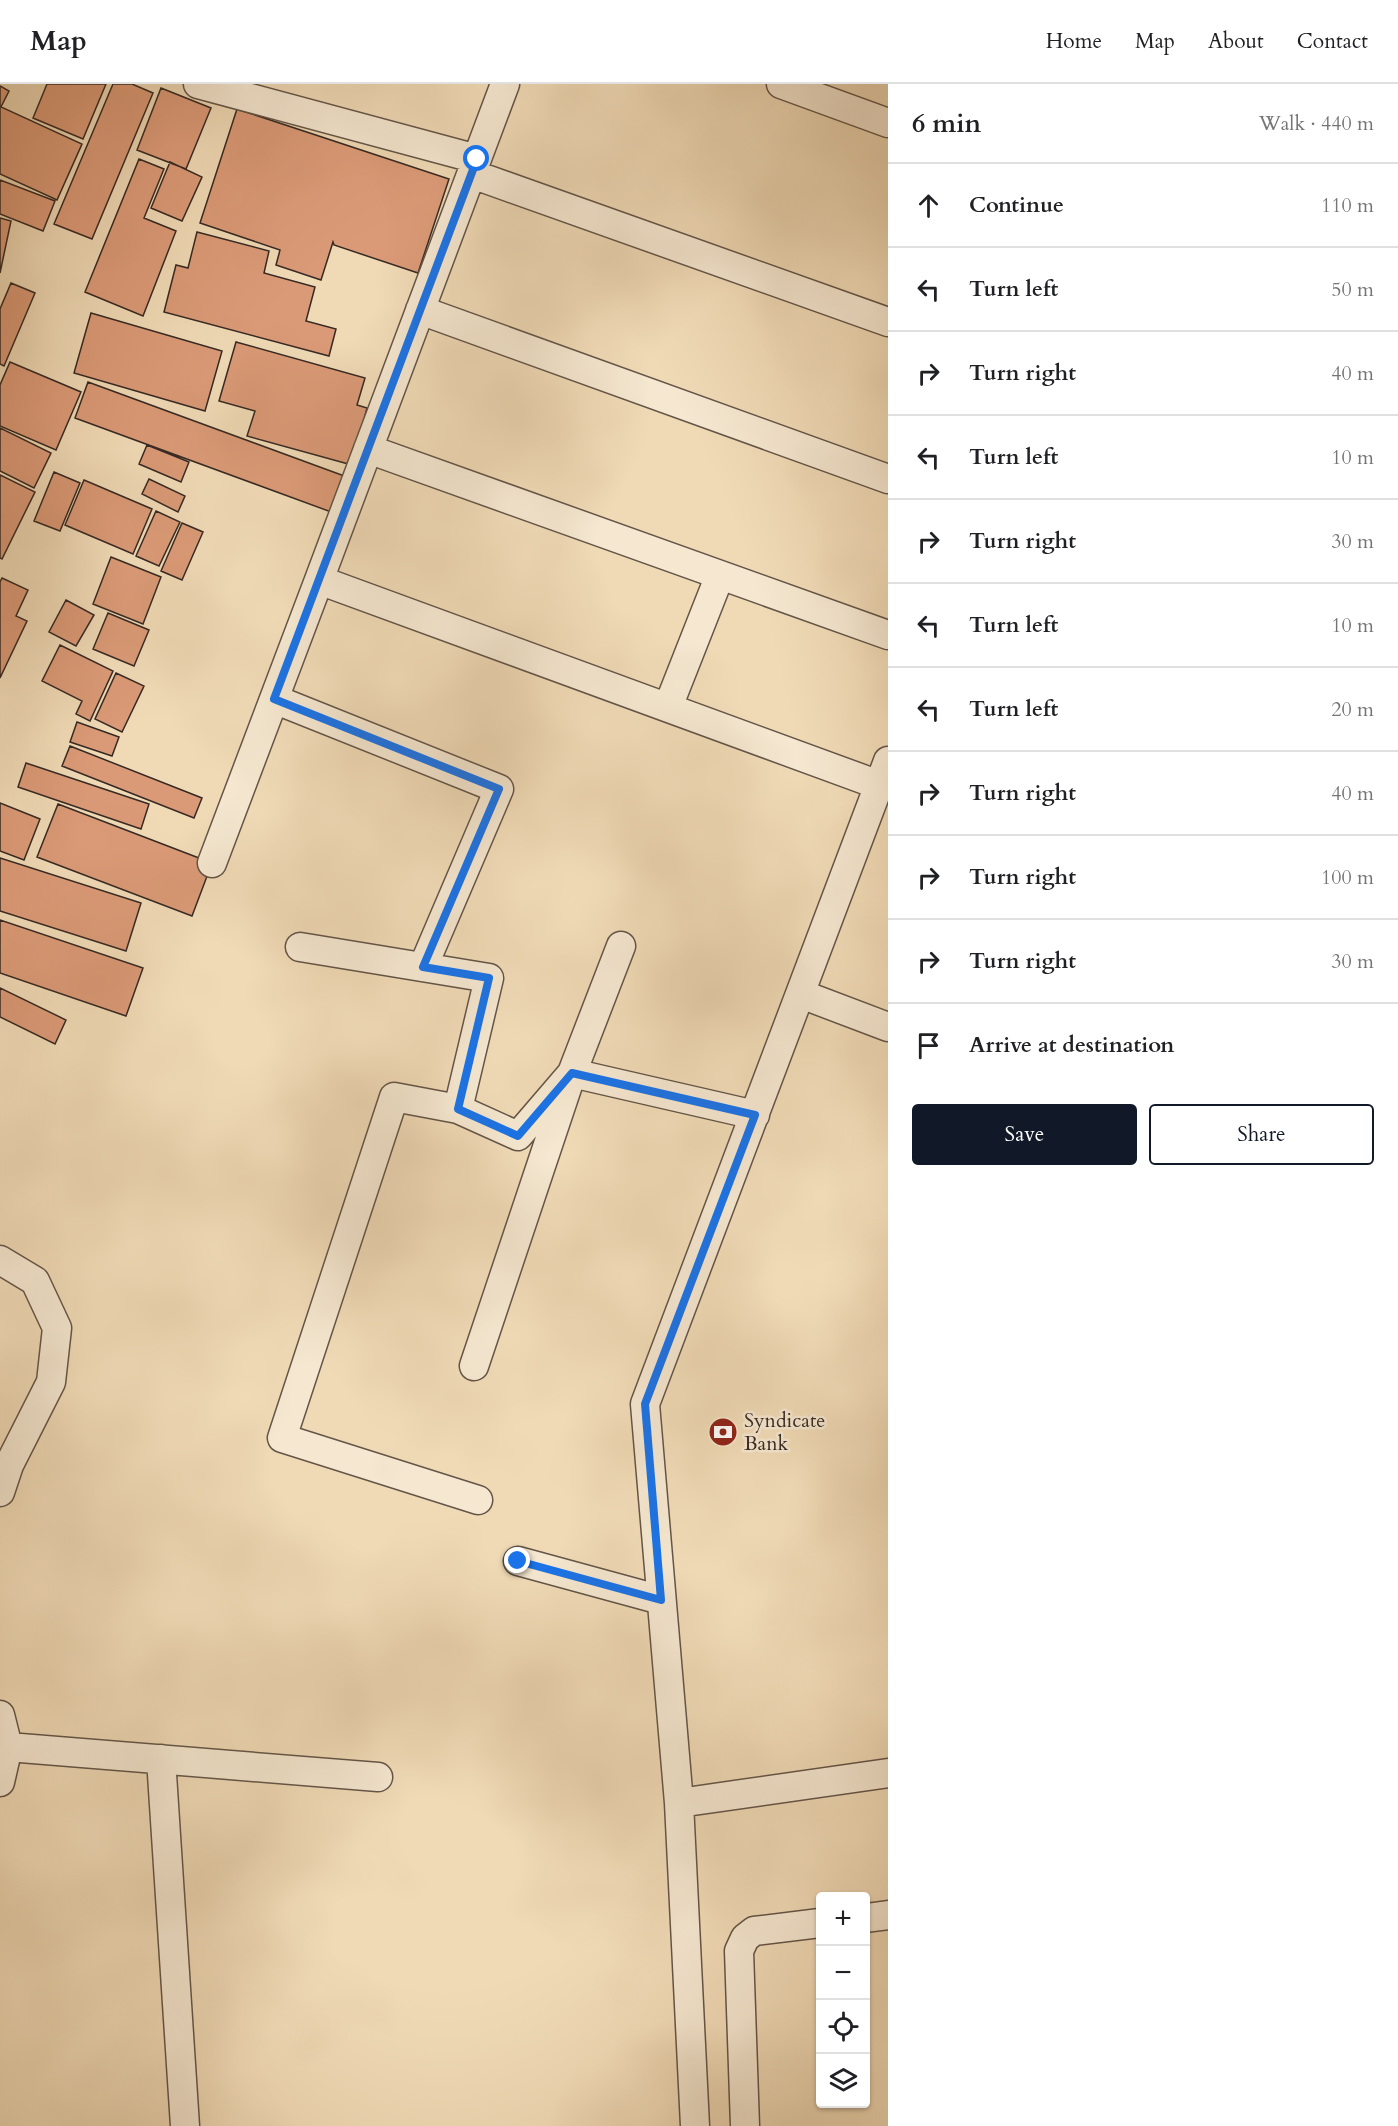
<!DOCTYPE html>
<meta charset="utf-8">
<style>
body{margin:0;font-family:Cardo,serif;background:#f6f6f6;color:#202124}
.controls{position:absolute;right:18px;bottom:18px;display:grid;overflow:hidden;border-radius:6px;box-shadow:0 2px 4px #0004}
.controls button{width:54px;height:54px;display:grid;place-items:center;padding:0;border:0;border-bottom:2px solid #e0e0e0;background:#fff;color:#202124;font:30px sans-serif}
.stop{position:absolute;width:18px;height:18px;margin:-14px;border:4px solid #1a73e8;border-radius:50%;background:#fff}
.stop.end{background:#1a73e8;border-color:#fff;box-shadow:0 2px 6px #0008}
.list{margin:0;padding:0;list-style:none}
h2{display:flex;justify-content:space-between;align-items:center;height:78px;margin:0;padding:0 24px;font-size:26px}
h2 small{font-size:20px;font-weight:400;color:#757577}
.list li{display:grid;grid-template-columns:39px 1fr auto;gap:18px;align-items:center;box-sizing:border-box;height:84px;padding:0 24px;border-top:2px solid #e0e0e0}
.list b{display:block;font-size:22px;white-space:nowrap}
.list em{font-size:20px;font-style:normal;color:#757577}
.actions{display:flex;gap:12px;padding:18px 24px}
.actions a{flex:1;padding:14px 0;border:2px solid #111827;border-radius:6px;text-align:center;font-size:21px;color:#111827}
.actions .main{background:#111827;color:#fff}
.icon{flex:none;width:33px;height:33px;fill:none;stroke:currentColor;stroke-width:2;stroke-linecap:round;stroke-linejoin:round}
.map{position:relative;flex:none;width:888px;height:2042px;overflow:hidden}
header{display:flex;align-items:center;gap:36px;box-sizing:border-box;height:84px;padding:0 30px;background:#fff;border-bottom:2px solid #e0e0e0}
header strong{font-size:28px}
nav{display:flex;gap:33px;margin-inline-start:auto;font-size:21px}
main{display:flex}
aside{flex:1;background:#fff}
.map>svg:first-child{display:block}
.building{fill:#db9a77;stroke:#362923;stroke-width:1.5}
.lines{fill:none;stroke-linecap:round;stroke-linejoin:round}
.street-casing{stroke:#645548;stroke-width:31}
.street{stroke:#f5e7d0;stroke-width:28}
.route{stroke:#1a73e8;stroke-width:8}
.labels{text-anchor:middle;dominant-baseline:central;stroke-width:5;stroke-linejoin:round;paint-order:stroke}
.poi-label{font-size:20px;fill:#362923;stroke:#f5e7d0;text-anchor:start}
</style>
<header>
<strong>Map</strong>
<nav><a>Home</a><a>Map</a><a>About</a><a>Contact</a></nav>
</header>
<main>
<div class="map">
<svg width="888" height="2042" viewBox="0 0 888 2042">
<rect width="100%" height="100%" fill="#f0dab6"/>
<filter id="stains"><feTurbulence type="fractalNoise" baseFrequency=".00333" numOctaves="4"/><feColorMatrix values="0 0 0 0 .2 0 0 0 0 .09 0 0 0 0 .02 0 0 0 .5 -.17"/></filter>
<radialGradient id="worn" r=".72"><stop offset=".6" stop-color="#630" stop-opacity="0"/><stop offset="1" stop-color="#630" stop-opacity=".3"/></radialGradient>
<path class="building" d="M47 0H106L83 55 33 34Z
M113 0H132L153 9 92 155 54 140Z
M0 2 9 7 1 23 82 60 57 116 0 90Z
M161 4 211 24 186 85 137 66Z
M237 25 449 95 418 189 334 161 333 158 321 196 276 181 280 166 200 139Z
M139 75 164 85 144 134 176 147 143 232 85 208Z
M170 78 202 93 182 137 151 124Z
M0 96 55 117 43 147 0 130Z
M0 134 11 137 0 189Z
M197 148 269 167 264 189 315 203 306 237 336 245 329 272 164 228 176 181 188 184Z
M11 199 35 209 4 282 0 280V225Z
M91 229 222 267 205 327 74 289Z
M236 258 365 294 357 321 367 324 352 381 247 352 255 327 219 317Z
M10 278 81 308 56 366 0 342V301Z
M88 298 347 393 334 429 75 334Z
M0 344 51 369 34 404 0 387Z
M147 361 189 378 181 398 139 380Z
M54 388 80 399 60 447 34 437Z
M0 391 35 408 2 475 0 474Z
M149 395 185 412 178 428 142 410Z
M84 396 152 425 133 470 65 441Z
M156 427 180 438 159 482 136 472Z
M182 439 203 448 182 496 161 487Z
M111 473 161 493 143 540 93 520Z
M2 494 28 506 16 532 27 537 0 594V498Z
M66 516 94 531 76 562 49 548Z
M108 529 149 546 134 582 93 565Z
M60 561 113 587 90 637 76 630 82 617 42 597Z
M116 589 144 602 122 648 95 635Z
M77 638 119 653 112 672 70 658Z
M70 662 202 714 194 734 62 682Z
M26 679 149 720 141 745 18 703Z
M0 719 40 735 24 776 0 767Z
M58 720 212 779 192 832 37 773Z
M0 774 141 819 126 867 0 827Z
M0 836 143 884 126 932 0 889Z
M0 904 66 936 55 960 0 933Z"/>
<g class="lines">
<g class="street-casing">
<path id="street" d="M198 0 477 75
M505 0 319 496 879 701
M781 0 888 39
M472 90 888 238
M420 226 888 395
M368 365 888 551
M274 615 499 705 423 883
M668 623 720 491
M212 779 319 496
M300 863 489 894 458 1025 518 1052 572 989 755 1031
M801 910 888 943
M458 1025 394 1013 282 1354 478 1416
M0 1176 35 1197 57 1244 51 1298 9 1381 0 1408
M474 1282 572 989 621 862
M518 1477 661 1516
M0 1631 8 1663 0 1698
M8 1663 378 1693
M161 1675 185 2042
M679 1719 888 1689
M866 1834 888 1831
M695 2042 679 1719 645 1320 888 677
M745 2042 739 1867 745 1854 754 1847 820 1839"/>
</g>
<use href="#street" class="street"/>
</g>
<g class="lines">
<path class="route" d="M477 75 274 615 499 705 423 883 489 894 458 1025 518 1052 572 989 755 1031 645 1320 661 1516 518 1477"/>
</g>
<defs>
<g id="bank-disc" transform="scale(1.5)"><circle r="9.5" fill="#8f2418" stroke="#f5e7d0"/><path d="M-6-4H6V4H-6ZM0-2.3a2.3 2.3 0 1 0 0 4.6a2.3 2.3 0 1 0 0-4.6Z" fill="#fff"/></g>
</defs>
<g fill-rule="evenodd">
<use href="#bank-disc" x="723" y="1348"/>
</g>
<g class="labels">
<g class="poi-label">
<text x="744" y="1336">Syndicate<tspan x="744" dy="23">Bank</tspan></text>
</g>
</g>
<rect width="100%" height="100%" filter="url(#stains)"/>
<rect width="100%" height="100%" fill="url(#worn)"/>
</svg>
<div class="controls">
<button>+</button>
<button>−</button>
<button><svg class="icon" aria-label="locate" viewBox="0 0 24 24"><circle cx="12" cy="12" r="6"/><path d="M12 2v4M12 18v4M2 12h4M18 12h4"/></svg></button>
<button><svg class="icon" aria-label="layers" viewBox="0 0 24 24"><path d="M12 4l9 5-9 5-9-5zM3 14l9 5 9-5"/></svg></button>
</div>
<div class="stop" style="left:477px;top:75px"></div>
<div class="stop end" style="left:518px;top:1477px"></div>
</div>
<aside>
<h2>6 min<small>Walk · 440 m</small></h2>
<ul class="list">
<li><svg class="icon" aria-label="ahead" viewBox="0 0 24 24"><path d="M12 20V5M6 11l6-6 6 6"/></svg><div><b>Continue</b></div><em>110 m</em></li>
<li><svg class="icon" aria-label="left" viewBox="0 0 24 24"><path d="M17 20v-9H6M10 6l-5 5 5 5"/></svg><div><b>Turn left</b></div><em>50 m</em></li>
<li><svg class="icon" aria-label="right" viewBox="0 0 24 24"><path d="M7 20v-9h11M14 6l5 5-5 5"/></svg><div><b>Turn right</b></div><em>40 m</em></li>
<li><svg class="icon" aria-label="left" viewBox="0 0 24 24"><path d="M17 20v-9H6M10 6l-5 5 5 5"/></svg><div><b>Turn left</b></div><em>10 m</em></li>
<li><svg class="icon" aria-label="right" viewBox="0 0 24 24"><path d="M7 20v-9h11M14 6l5 5-5 5"/></svg><div><b>Turn right</b></div><em>30 m</em></li>
<li><svg class="icon" aria-label="left" viewBox="0 0 24 24"><path d="M17 20v-9H6M10 6l-5 5 5 5"/></svg><div><b>Turn left</b></div><em>10 m</em></li>
<li><svg class="icon" aria-label="left" viewBox="0 0 24 24"><path d="M17 20v-9H6M10 6l-5 5 5 5"/></svg><div><b>Turn left</b></div><em>20 m</em></li>
<li><svg class="icon" aria-label="right" viewBox="0 0 24 24"><path d="M7 20v-9h11M14 6l5 5-5 5"/></svg><div><b>Turn right</b></div><em>40 m</em></li>
<li><svg class="icon" aria-label="right" viewBox="0 0 24 24"><path d="M7 20v-9h11M14 6l5 5-5 5"/></svg><div><b>Turn right</b></div><em>100 m</em></li>
<li><svg class="icon" aria-label="right" viewBox="0 0 24 24"><path d="M7 20v-9h11M14 6l5 5-5 5"/></svg><div><b>Turn right</b></div><em>30 m</em></li>
<li><svg class="icon" aria-label="arrive" viewBox="0 0 24 24"><path d="M6 21V4h12l-3 4 3 4H6"/></svg><div><b>Arrive at destination</b></div></li>
</ul>
<div class="actions"><a class="main">Save</a><a>Share</a></div>
</aside>
</main>
